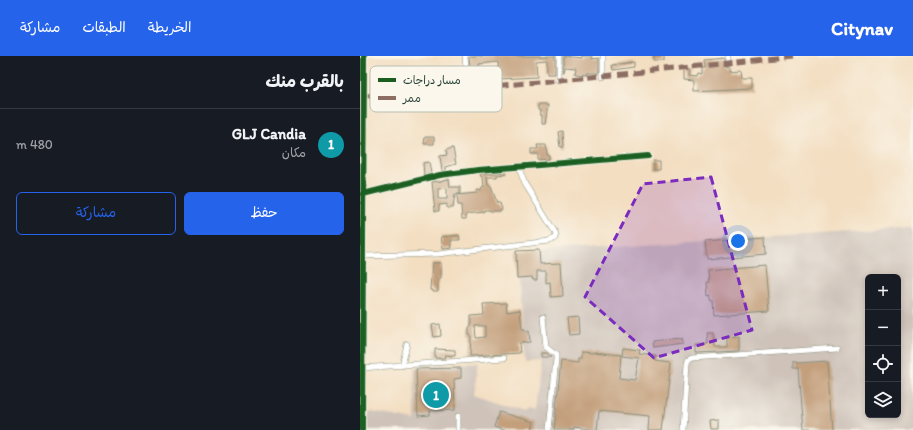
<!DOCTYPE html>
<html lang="ar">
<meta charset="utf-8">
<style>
body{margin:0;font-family:Itim,"Playpen Sans Arabic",sans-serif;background:#242831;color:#f1f3f6;direction:rtl}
.controls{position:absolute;right:12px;bottom:12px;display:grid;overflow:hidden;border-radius:6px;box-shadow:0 2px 6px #0003}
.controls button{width:36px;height:36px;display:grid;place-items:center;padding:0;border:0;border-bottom:1px solid #363941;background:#171b24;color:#f1f3f6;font:20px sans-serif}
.you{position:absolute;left:378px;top:185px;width:14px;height:14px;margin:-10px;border:3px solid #fff;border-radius:50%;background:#1a73e8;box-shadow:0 0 0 6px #1a73e833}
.badge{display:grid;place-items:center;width:26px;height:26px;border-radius:50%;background:#2563eb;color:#fff;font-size:13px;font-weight:700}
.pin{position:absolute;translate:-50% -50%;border:2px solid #fff;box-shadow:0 1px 4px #0006}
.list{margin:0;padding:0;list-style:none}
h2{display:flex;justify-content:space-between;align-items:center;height:52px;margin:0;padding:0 16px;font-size:17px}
h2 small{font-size:13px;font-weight:400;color:#9ea1a6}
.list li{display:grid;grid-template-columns:26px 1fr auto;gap:12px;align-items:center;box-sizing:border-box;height:72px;padding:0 16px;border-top:1px solid #363941}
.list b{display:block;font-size:15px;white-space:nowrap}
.list p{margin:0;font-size:13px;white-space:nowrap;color:#9ea1a6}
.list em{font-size:13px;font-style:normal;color:#9ea1a6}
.actions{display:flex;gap:8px;padding:12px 16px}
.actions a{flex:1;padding:9px 0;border:1px solid #2563eb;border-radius:6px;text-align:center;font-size:14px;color:#2563eb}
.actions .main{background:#2563eb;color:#fff}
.icon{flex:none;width:22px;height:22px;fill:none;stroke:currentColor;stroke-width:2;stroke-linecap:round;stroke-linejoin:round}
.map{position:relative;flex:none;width:553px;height:374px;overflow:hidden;direction:ltr}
header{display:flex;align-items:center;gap:24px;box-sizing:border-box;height:56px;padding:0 20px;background:#2563eb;color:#fff}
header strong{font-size:19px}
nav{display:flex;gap:22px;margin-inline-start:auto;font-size:14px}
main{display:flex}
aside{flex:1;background:#171b24}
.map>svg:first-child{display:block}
.industrial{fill:#cec2b9;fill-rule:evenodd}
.building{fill:#c39f7c;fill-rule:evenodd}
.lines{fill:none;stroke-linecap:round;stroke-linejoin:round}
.minor-casing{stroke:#898e7a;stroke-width:6}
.minor{stroke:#fff;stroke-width:5}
.quiet{stroke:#8d6e63;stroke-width:5;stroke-dasharray:10 5;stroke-linecap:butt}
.cycleway-casing{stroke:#fbf7ec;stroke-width:8}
.cycleway{stroke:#1b5e20;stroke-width:6}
.marked{fill:#7b2cbf;fill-opacity:0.2;stroke:#7b2cbf;stroke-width:3;stroke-dasharray:8 5;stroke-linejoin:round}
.key{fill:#fbf7ec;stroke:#b9bfb5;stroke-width:1}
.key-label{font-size:11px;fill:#1f3d34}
</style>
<header>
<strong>Citynav</strong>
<nav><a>الخريطة</a><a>الطبقات</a><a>مشاركة</a></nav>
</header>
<main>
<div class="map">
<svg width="553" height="374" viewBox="0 0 553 374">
<rect width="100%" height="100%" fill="#fbf7ec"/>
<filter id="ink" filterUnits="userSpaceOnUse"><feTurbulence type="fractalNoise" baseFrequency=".025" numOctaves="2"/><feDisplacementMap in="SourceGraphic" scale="8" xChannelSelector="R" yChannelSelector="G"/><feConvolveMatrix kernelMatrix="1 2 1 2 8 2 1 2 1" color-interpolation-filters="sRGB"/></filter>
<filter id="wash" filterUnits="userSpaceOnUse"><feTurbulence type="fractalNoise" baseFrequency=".012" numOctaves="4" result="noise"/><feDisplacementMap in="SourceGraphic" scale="16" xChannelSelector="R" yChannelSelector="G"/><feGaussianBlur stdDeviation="0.9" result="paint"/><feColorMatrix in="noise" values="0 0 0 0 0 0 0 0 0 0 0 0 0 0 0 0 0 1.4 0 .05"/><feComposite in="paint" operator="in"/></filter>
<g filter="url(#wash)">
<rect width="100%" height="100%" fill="#f3dec1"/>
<path class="industrial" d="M553 172V374H8L7 358 12 356 55 364 54 311 118 307 114 338 164 355 169 352 175 354 181 305 165 306 158 197ZM508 221H538V359H508Z"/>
<g id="blocks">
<path class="building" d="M109 0H195V18H187V4L176 5 177 21 139 23 138 6 119 8 120 25H113V20H111Z
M203 0 222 2V0H232V3L239 2V17H226L227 19 215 18 216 12 205 11 204 16H203Z
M294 0H304V6H294Z
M364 2V9L366 11H370V15L381 14 382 22H392V32L334 35V24L324 23V13H330L329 19 337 20 338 17 342 18V12H345L344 4Z
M274 6V11L253 14 252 9Z
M178 49H188L185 68H182V59H180V54H178Z
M202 75 203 91H200L198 76Z
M65 81H74V88H64Z
M177 89H186L187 99H189V103L178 104V98H171V93H178Z
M93 92 96 108 86 111V114L82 115 80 100 87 99 86 94Z
M293 104H299V113H293Z
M69 106 71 117 64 119 63 107Z
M146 116V118L137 119V121H127L128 129 131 130 137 147H140L142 153 141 155H131L129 154H124V156L106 158V163H102L101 149H98L97 139 117 137V134L121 135 122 132 124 131 123 121H121L120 118Z
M89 123 90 131H100V138H95L93 152H87V148L79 149V155H75L72 126 82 125V124ZM87 132V143H78V133Z
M99 179 100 184H91L92 192 83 193 81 181Z
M405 181 406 198 347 203 345 186Z
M179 194 180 208 201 207 203 240 191 241 190 226 186 227V215H177V224H173L172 221 157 222 156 195Z
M72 207H81V222H78V236H73V234H70Z
M405 209 409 255 354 259 353 244H351V239L348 240 347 226H349L348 214Z
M146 247 147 256 160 254 162 273H165V275H169L170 286 159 287 160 297 110 300 111 279H109V271H111V260L124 259 123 248ZM115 270H125V281L116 282Z
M218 261 219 278 209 279 207 262Z
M80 268 81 280 74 281 72 269Z
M347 277H353L355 291H367V281L379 280V295L336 297V289L348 288Z
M322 283 323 288 293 292 292 286Z
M263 292 280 294 279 298 296 300 295 305 311 307 303 374H289L290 360 239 355 237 374 214 371 213 374H194L201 305 218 307V303H221V296L234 297V296L261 299 259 322 275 324 279 302 262 300Z
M75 293 95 294V300L85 299 86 302H75Z
M181 297H187L191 301H181Z
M467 305 472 374H443L438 313H433V306H436L437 307Z
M101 312V322L94 323 95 354 70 355V359L58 360 56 313Z
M139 356 174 366 172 374H144L134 371Z
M359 364V373H351L350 365Z"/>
</g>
</g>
<g filter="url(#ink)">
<use href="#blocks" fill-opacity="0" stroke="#898e7a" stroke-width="1"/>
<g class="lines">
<g class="minor-casing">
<path id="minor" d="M105 0 108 33
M368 7V0
M243 21V0
M199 24V0
M3 138 80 119 118 114 288 100
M3 200 78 198 190 185 195 182 196 178 193 173 165 128 158 110
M183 261 186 291 196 299V303L189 374
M42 310 47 288
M1 312 144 302
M98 360V374
M2 374 4 0
M323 374 327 308 328 304 332 302 477 292"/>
</g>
<use href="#minor" class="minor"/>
<path class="quiet" d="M4 40C147 30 290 16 432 0"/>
<g class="cycleway-casing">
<path id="cycleway" d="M3 138 80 119 118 114 288 100
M2 374 4 0"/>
</g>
<use href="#cycleway" class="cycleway"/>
</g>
</g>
<path class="marked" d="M351 121 392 274 294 302 225 241 283 128Z"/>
<rect x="10" y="10" width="132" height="46" rx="6" class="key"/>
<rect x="18" y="22" width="18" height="4" fill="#1b5e20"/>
<rect x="18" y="40" width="18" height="4" fill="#8d6e63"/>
<g class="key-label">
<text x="43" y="28">مسار دراجات</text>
<text x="43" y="46">ممر</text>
</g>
</svg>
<div class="controls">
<button>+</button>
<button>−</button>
<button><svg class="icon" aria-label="locate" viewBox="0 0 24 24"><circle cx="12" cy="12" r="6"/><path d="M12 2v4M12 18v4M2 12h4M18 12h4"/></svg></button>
<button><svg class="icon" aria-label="layers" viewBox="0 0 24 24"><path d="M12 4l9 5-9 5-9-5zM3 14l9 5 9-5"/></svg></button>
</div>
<div class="you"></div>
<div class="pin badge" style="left:76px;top:339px;background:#0f9aa8">1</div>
</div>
<aside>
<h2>بالقرب منك<small></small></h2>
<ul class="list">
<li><span class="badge" style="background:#0f9aa8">1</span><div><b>GLJ Candia</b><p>مكان</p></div><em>480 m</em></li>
</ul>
<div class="actions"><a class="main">حفظ</a><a>مشاركة</a></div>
</aside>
</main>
